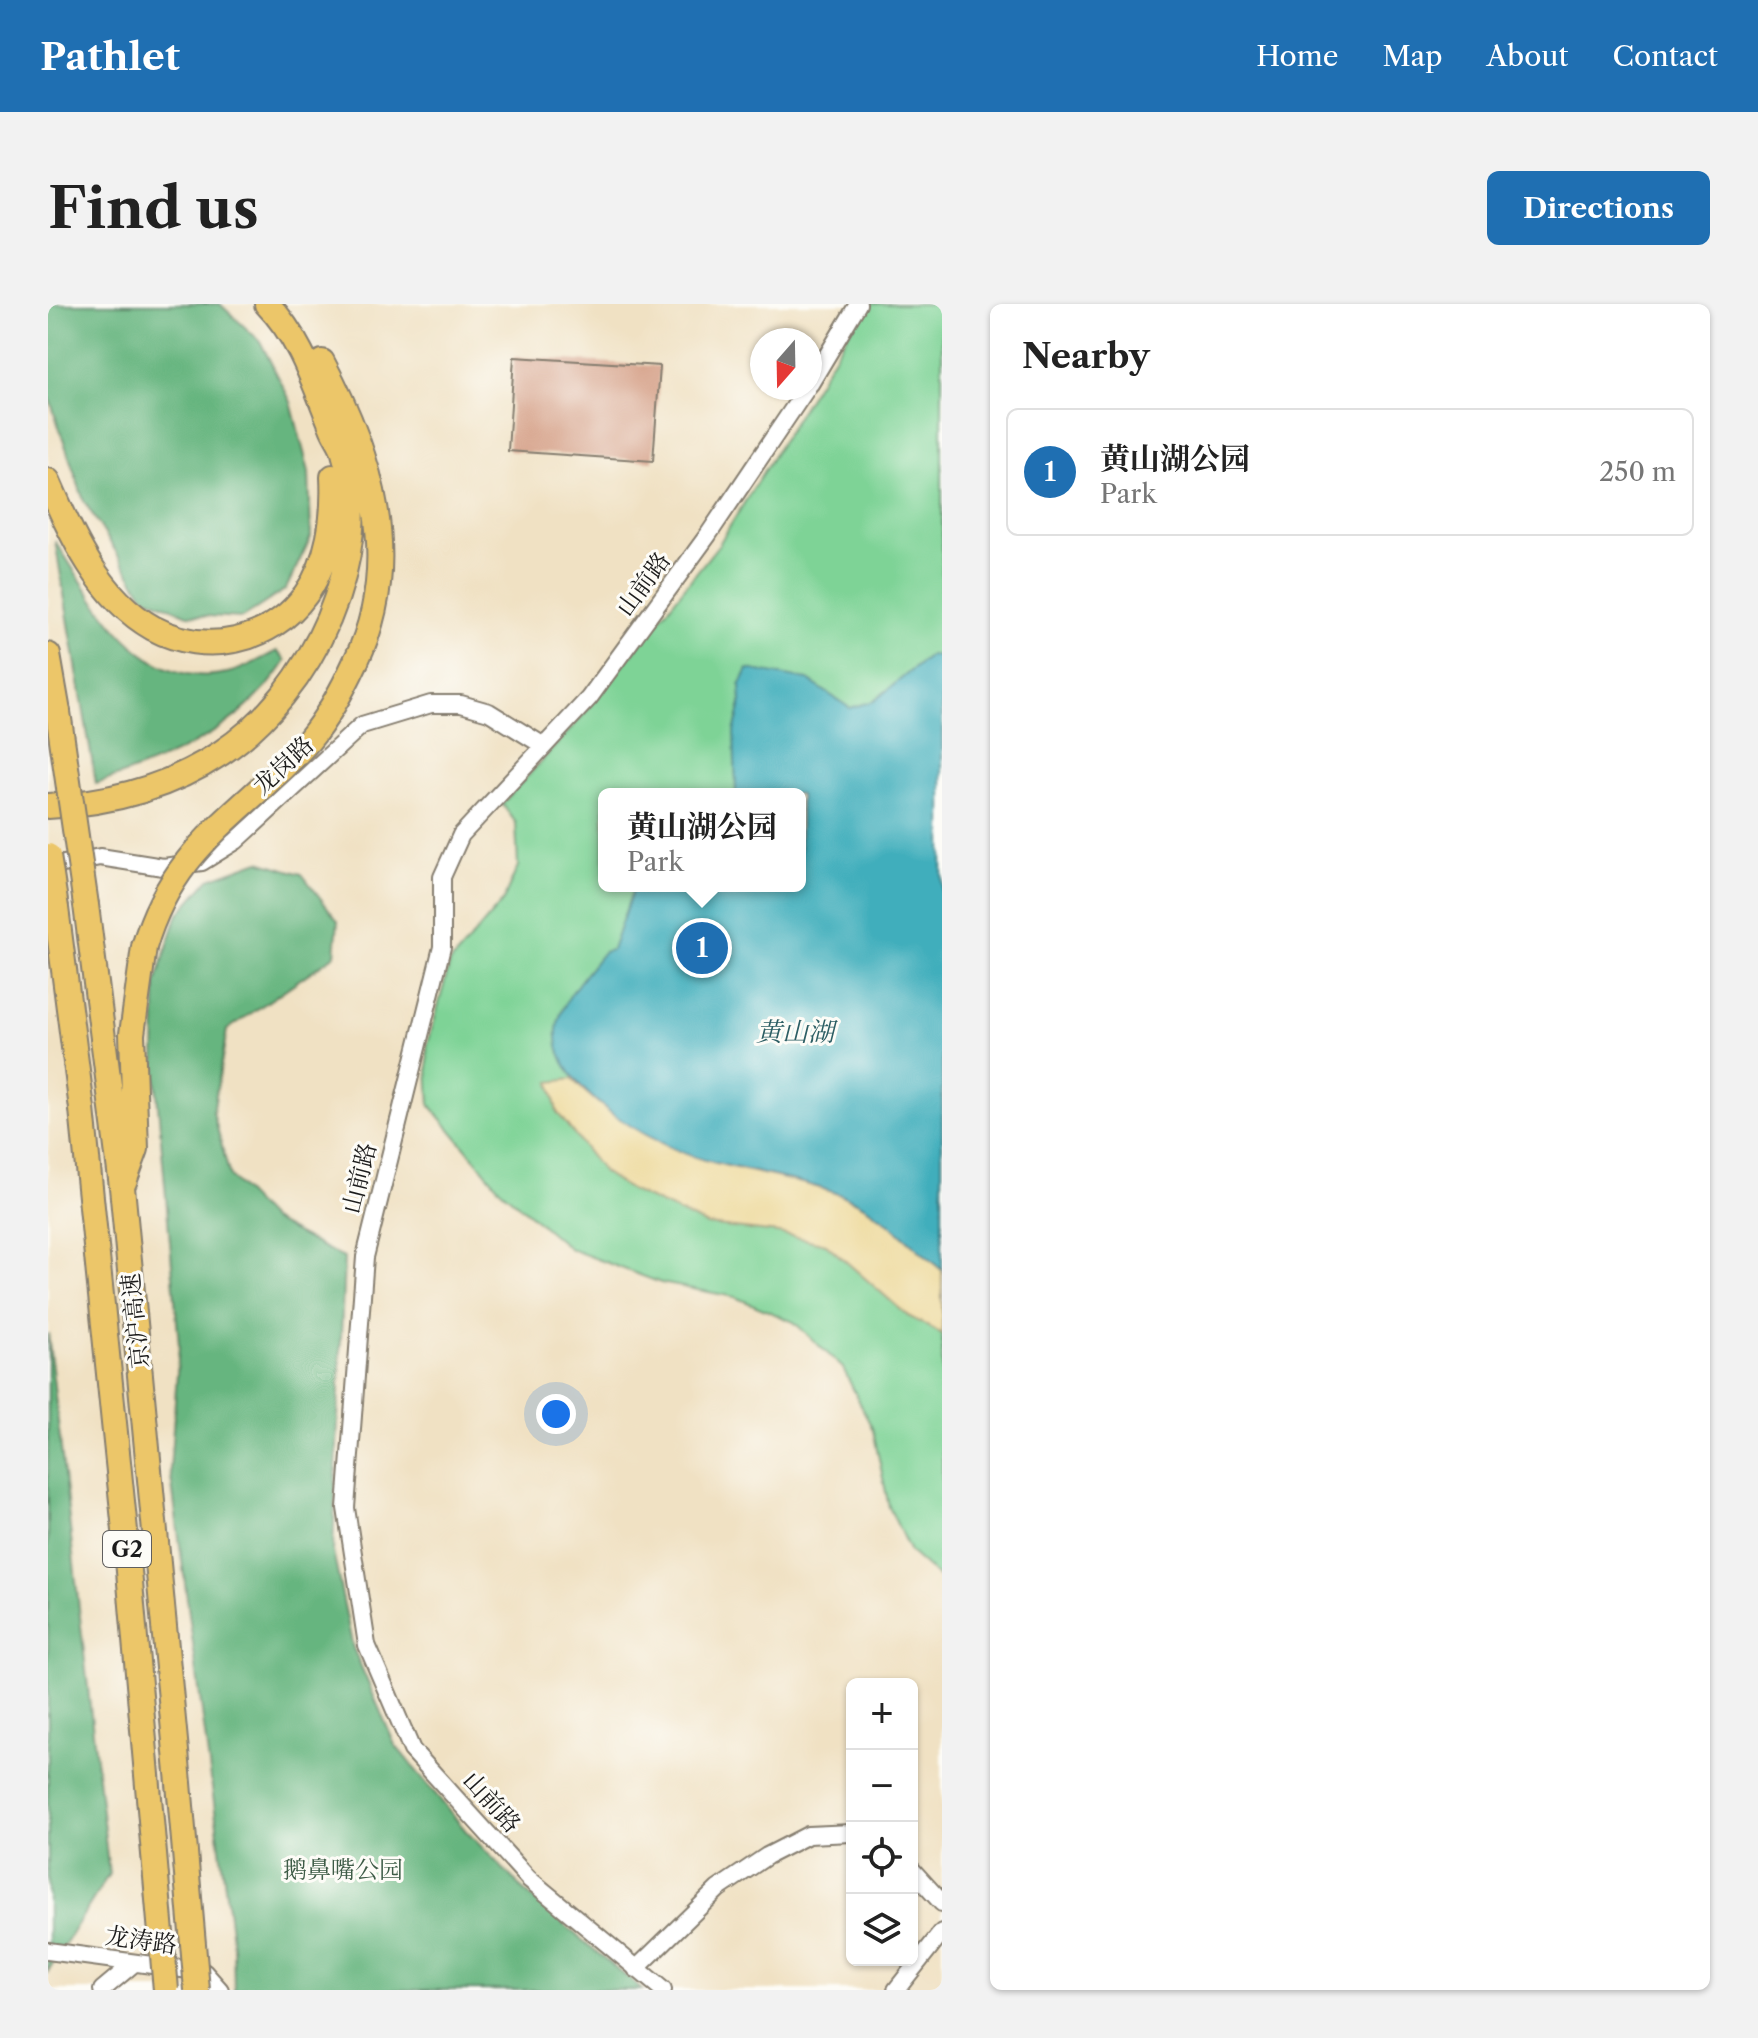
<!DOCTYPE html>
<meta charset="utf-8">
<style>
body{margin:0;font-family:"Libre Caslon Text","Noto Serif SC",serif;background:#f2f2f2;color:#222}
.controls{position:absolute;right:24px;bottom:24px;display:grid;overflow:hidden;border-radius:12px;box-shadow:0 2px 6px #0004}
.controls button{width:72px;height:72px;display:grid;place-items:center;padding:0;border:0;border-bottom:2px solid #e0e0e0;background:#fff;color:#222;font:40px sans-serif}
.compass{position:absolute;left:702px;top:24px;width:72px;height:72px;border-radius:50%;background:#fff;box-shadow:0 2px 6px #0004;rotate:200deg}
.you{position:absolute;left:508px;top:1110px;width:28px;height:28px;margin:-20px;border:6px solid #fff;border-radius:50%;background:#1a73e8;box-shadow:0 0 0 12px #1a73e833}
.badge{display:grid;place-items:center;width:52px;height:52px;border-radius:50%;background:#1f6fb2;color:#fff;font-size:26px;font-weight:700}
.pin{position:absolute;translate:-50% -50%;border:4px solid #fff;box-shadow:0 2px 8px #0006}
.popup{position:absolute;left:550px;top:484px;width:208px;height:104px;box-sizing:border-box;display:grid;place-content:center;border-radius:12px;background:#fff;filter:drop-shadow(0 2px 6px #0005);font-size:26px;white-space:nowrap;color:#767676}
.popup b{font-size:30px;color:#222}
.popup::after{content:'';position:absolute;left:50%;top:100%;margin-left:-16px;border:16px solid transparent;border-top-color:#fff}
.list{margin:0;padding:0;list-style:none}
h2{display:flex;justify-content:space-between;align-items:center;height:104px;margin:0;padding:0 32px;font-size:34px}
h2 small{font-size:26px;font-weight:400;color:#767676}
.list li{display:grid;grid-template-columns:52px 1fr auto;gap:24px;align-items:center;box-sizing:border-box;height:128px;margin:0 16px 16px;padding:0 16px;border:2px solid #e0e0e0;border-radius:12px}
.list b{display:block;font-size:30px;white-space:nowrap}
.list p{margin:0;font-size:26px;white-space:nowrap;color:#767676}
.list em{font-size:26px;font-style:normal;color:#767676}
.icon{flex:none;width:44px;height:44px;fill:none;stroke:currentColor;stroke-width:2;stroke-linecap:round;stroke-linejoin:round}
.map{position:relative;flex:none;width:894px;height:1686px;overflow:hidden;border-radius:12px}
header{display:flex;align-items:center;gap:48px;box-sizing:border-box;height:112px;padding:0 40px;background:#1f6fb2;color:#fff}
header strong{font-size:38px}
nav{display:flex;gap:44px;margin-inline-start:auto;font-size:28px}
.intro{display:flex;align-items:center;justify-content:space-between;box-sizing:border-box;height:192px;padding:0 48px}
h1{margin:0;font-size:56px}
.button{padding:20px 36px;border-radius:12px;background:#1f6fb2;color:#fff;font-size:28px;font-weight:700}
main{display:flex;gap:48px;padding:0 48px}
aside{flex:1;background:#fff;border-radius:12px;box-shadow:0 2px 6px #0004}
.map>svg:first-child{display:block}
.green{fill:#7ed396;stroke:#4d7859;stroke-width:2;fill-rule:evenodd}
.forest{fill:#66b57f;stroke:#41684e;stroke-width:2}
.sand{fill:#eeda9e;stroke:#857b5d;stroke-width:2}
.water{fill:#3faebc;stroke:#2e656c;stroke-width:2}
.building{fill:#d1977d}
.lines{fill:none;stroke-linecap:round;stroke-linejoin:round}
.minor-casing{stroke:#867e70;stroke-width:20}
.highway-casing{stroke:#867e70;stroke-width:28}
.minor{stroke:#fff;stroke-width:16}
.highway{stroke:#ecc669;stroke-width:24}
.highway-bridge-casing{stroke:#867e70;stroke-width:28;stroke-linecap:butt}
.highway-bridge{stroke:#ecc669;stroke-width:24}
.labels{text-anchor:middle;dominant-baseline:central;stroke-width:6;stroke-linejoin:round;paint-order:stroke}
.shield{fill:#fdfcf7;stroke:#605f5e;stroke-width:2}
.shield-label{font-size:22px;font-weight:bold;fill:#1c1c1c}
.street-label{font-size:24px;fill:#1c1c1c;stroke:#fdfcf7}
.park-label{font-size:24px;fill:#3e5c47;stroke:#fdfcf7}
.water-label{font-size:26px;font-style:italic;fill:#2c5e64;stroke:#fdfcf7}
</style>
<header>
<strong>Pathlet</strong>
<nav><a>Home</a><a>Map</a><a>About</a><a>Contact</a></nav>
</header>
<div class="intro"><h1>Find us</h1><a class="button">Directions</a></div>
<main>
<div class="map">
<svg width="894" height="1686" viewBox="0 0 894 1686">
<rect width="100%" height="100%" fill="#fdfcf7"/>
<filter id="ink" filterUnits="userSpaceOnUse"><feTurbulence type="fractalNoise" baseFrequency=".0125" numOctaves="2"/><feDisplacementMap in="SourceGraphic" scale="16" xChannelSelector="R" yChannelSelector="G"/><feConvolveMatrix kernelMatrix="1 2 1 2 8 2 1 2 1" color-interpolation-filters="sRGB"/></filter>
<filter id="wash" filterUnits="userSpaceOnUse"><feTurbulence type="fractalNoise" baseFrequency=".006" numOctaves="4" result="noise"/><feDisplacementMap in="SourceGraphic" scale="32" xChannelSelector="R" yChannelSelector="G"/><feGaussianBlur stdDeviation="1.8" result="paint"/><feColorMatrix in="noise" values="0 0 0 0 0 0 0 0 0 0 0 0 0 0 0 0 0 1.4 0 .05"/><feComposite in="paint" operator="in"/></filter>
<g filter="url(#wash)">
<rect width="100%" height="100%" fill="#f0e1c3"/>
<path class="green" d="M818 0H894V1276L862 1248 841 1203 825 1126 795 1064 746 1018 687 993 613 979 522 945 452 885 382 801 379 743 402 659 455 597 470 562 468 519 454 500 533 414 671 240ZM556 490H752V582H556Z"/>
<path class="forest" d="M0 0H172L212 37 243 98 261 168 263 233 238 285 194 314 140 311 96 292 36 197 0 90Z
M7 237C47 296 92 388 179 369 196 366 214 354 229 347L238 357C195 425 122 455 48 480Z
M211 557 254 570 290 617 287 651 179 726 165 808 182 873 223 916 296 954 285 1248 305 1344 347 1441 418 1527 483 1593 594 1686H186L185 1643 122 1166 131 1041 107 767 108 679 129 612 161 575Z
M0 1029 61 1570 0 1667Z"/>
<path class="sand" d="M524 775C556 808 604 839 648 853 698 870 752 874 802 895 838 910 864 942 894 966V1030L860 1012 778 940 730 929 659 921 582 886 555 868 509 808 502 778Z"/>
<path class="water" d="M882 351 894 352V966C864 942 838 911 803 895 754 874 700 869 650 854 603 840 503 783 509 726 511 698 539 669 555 648L564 646 586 582H752V490H688L686 428 693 400 692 382 700 365 760 376 802 404 826 397Z"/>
<g id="blocks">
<path class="building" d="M466 53 612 62 605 157 460 147Z"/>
</g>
</g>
<g filter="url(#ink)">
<use href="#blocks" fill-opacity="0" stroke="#867e70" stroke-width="2"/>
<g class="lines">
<g class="minor-casing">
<path id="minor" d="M762 80 810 0
M0 563 52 553 115 563 154 558 188 537 314 421 383 400H413L441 408 496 442
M864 1566 894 1599
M0 1647 156 1668 172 1686
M588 1665 670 1585 719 1552 760 1531 804 1529
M54 1686 85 1660
M615 1686 481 1575 364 1446 319 1341 298 1204 317 953 394 643V573L413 531 541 394 660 231 759 84
M848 1686 894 1628"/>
</g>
<g class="highway-casing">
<path id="highway" d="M274 58C323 150 356 257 308 357
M0 177C23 230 51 294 105 324 157 352 223 339 258 290 281 258 287 212 285 173
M0 351 10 408
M0 502C61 499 122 483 173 449 264 389 328 253 295 145 292 137 287 131 284 123 266 79 253 35 219 0
M38 601 74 883 131 1479
M8 604 34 805
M76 878 88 845 84 730 96 643"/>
</g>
<use href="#minor" class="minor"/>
<use href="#highway" class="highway"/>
<g class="highway-bridge-casing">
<path id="highway-bridge" d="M10 408 38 601
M0 552 8 604
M96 643C126 539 195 511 261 436 281 412 295 385 308 357
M34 805 80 1256 118 1686
M131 1479 149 1686"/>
</g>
<use href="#highway-bridge" class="highway-bridge"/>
</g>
</g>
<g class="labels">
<rect class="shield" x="55" y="1227" width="48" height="36" rx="6"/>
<g class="shield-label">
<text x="79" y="1245">G2</text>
</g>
<g class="street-label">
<text transform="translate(595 280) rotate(-54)">山前路</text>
<text transform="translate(235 461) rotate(-43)">龙岗路</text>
<text transform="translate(311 874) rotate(-76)">山前路</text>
<text transform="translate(87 1017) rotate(-96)">京沪高速</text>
<text transform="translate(444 1498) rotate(48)">山前路</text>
<text transform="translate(93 1636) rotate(8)">龙涛路</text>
</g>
<g class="park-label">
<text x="295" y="1565">鹅鼻嘴公园</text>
</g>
<g class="water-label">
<text x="747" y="728">黄山湖</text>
</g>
</g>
</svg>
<div class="controls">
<button>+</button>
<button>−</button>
<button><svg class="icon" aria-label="locate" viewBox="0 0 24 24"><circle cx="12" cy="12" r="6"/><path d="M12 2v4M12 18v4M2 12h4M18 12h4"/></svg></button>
<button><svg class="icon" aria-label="layers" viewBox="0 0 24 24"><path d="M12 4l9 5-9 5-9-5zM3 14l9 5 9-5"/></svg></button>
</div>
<svg class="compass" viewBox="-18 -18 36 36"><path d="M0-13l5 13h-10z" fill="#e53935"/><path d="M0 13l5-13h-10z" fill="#767676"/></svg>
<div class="you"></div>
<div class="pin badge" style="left:654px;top:644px">1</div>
<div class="popup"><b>黄山湖公园</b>Park</div>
</div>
<aside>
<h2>Nearby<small></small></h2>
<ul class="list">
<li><span class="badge">1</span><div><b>黄山湖公园</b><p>Park</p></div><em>250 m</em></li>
</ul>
</aside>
</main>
